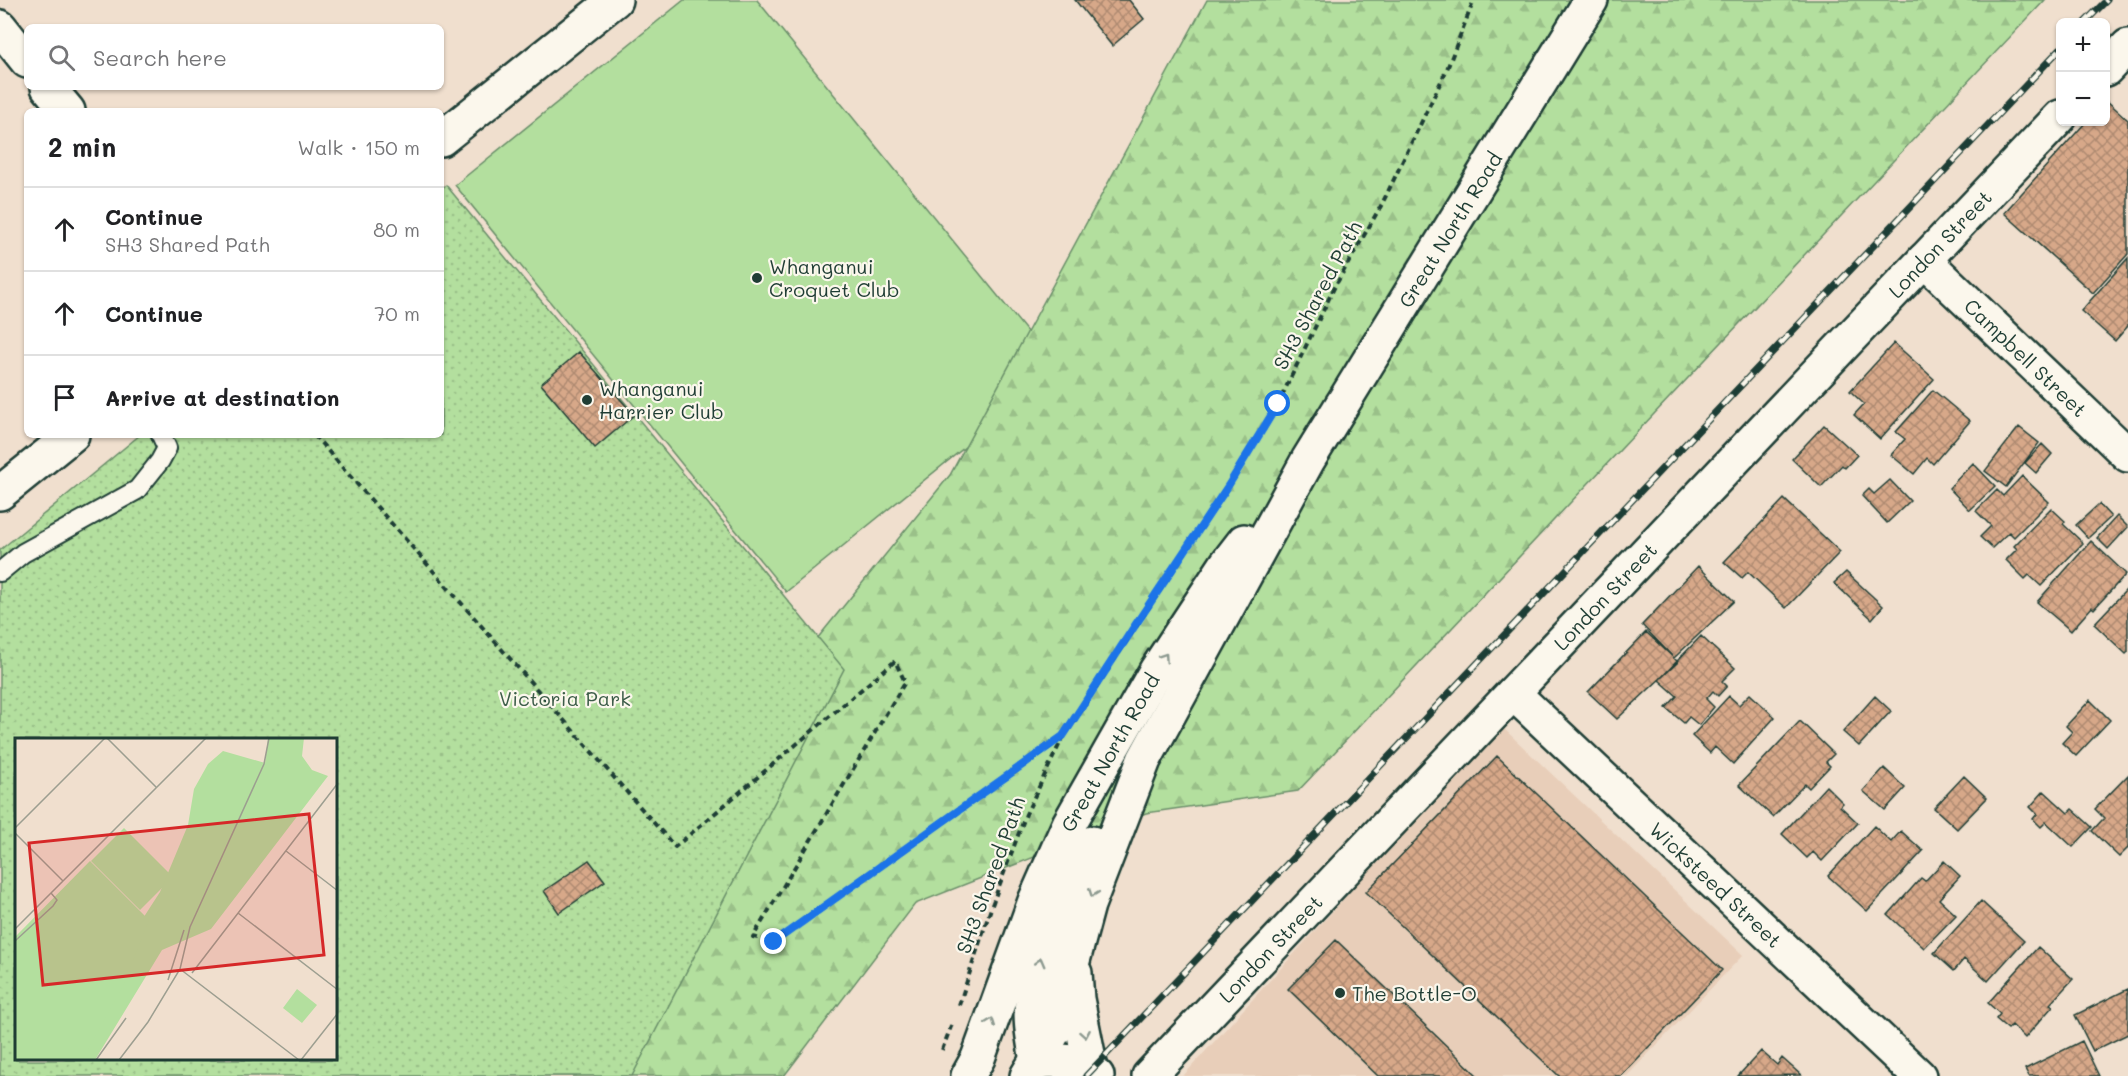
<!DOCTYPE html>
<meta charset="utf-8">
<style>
body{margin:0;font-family:Mali,sans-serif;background:#f2f2f2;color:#202124}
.controls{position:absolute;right:18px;top:18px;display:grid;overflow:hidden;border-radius:9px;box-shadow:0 2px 4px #0004}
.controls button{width:54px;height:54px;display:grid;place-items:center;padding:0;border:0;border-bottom:2px solid #e0e0e0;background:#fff;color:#202124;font:30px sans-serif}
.stop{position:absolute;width:18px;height:18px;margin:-14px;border:4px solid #1a73e8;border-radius:50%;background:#fff}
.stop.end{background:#1a73e8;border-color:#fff;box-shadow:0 2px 6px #0008}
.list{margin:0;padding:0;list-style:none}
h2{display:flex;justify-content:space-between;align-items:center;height:78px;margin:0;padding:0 24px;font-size:26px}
h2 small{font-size:20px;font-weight:400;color:#757577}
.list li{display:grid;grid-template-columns:39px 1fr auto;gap:18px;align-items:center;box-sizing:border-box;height:84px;padding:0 24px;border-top:2px solid #e0e0e0}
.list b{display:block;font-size:22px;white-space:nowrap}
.list p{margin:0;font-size:20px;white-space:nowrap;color:#757577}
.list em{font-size:20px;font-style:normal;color:#757577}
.icon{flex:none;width:33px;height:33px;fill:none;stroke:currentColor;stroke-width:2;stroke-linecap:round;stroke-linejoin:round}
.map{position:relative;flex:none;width:2128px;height:1076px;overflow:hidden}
.search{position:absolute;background:#fff;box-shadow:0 2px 4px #0004;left:24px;top:24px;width:420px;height:66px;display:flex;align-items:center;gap:15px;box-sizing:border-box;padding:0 21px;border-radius:9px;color:#757577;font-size:22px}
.panel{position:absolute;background:#fff;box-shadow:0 2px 4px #0004;left:24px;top:108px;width:420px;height:330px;border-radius:9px}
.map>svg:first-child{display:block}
.built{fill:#e8ceb9}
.green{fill:#b3df9e;stroke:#698e69;stroke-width:1.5}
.forest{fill:url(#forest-firs);stroke:#698e69;stroke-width:1.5}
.park{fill:url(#park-dots);stroke:#698e69;stroke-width:1.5;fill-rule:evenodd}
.building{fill:url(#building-cross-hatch);stroke:#1f3d34;stroke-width:1.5}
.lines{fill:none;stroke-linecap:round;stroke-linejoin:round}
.lane-casing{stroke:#1f3d34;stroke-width:22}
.street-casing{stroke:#1f3d34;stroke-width:38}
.secondary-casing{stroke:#1f3d34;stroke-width:38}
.highway-casing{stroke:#1f3d34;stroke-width:38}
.path{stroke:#1f3d34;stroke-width:4;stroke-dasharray:6 4.5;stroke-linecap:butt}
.lane{stroke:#fbf7ec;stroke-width:18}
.street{stroke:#fbf7ec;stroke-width:33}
.secondary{stroke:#fbf7ec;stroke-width:33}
.highway{stroke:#fbf7ec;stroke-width:33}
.rail-casing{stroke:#1f3d34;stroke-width:7}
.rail{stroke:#fbf7ec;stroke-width:4.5;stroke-dasharray:14;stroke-linecap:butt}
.oneway{stroke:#8d9a90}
.route{stroke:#1a73e8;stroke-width:8}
.poi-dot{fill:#1f3d34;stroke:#fbf7ec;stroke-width:2}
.labels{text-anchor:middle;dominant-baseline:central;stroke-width:4.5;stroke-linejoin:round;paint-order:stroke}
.street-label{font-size:20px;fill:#1f3d34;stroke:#fbf7ec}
.poi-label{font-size:20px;fill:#1f3d34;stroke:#fbf7ec;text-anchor:start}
.park-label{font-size:20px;fill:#3d5d49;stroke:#fbf7ec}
.inset-road{fill:none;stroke:#9c9e90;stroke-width:1.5}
.view{fill:#d62828;fill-opacity:0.15;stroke:#d62828;stroke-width:3}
.inset-edge{fill:none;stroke:#1f3d34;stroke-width:3}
</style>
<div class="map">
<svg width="2128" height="1076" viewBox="0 0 2128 1076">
<defs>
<pattern id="forest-firs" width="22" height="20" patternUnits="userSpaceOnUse" patternTransform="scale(1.5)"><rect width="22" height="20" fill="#b3df9e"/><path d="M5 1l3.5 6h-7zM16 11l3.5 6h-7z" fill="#9ac089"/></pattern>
<pattern id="park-dots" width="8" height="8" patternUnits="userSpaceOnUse" patternTransform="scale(1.5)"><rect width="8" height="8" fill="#b3df9e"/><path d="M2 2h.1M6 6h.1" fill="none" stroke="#9ac089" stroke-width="1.8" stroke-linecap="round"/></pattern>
<pattern id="building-cross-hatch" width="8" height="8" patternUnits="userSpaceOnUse" patternTransform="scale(1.5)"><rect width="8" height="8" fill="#d7a889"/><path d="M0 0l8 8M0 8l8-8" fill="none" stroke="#ae8a71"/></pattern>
</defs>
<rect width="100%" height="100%" fill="#f0dfce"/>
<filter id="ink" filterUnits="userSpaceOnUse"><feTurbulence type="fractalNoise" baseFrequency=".0167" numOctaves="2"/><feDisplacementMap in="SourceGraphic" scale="12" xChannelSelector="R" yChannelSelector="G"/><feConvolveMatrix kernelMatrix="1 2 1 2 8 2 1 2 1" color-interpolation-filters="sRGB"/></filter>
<g filter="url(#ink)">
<path class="built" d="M1501 726 1743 955 1627 1076H1183Z"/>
<path class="green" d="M684 0H757L1059 371 786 592 455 185Z"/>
<path class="forest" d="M1207 0H2045L1298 791 1146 813 915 904 784 1076H401L566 948 950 475Z"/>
<path class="park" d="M446 185 844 669 632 1076H0V550L140 435H441V189ZM16 740H336V1060H16Z"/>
<path class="building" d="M1075 0H1129L1144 19 1112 46Z
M2106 100 2128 120V254L2093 293 2004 213 2086 122H2106Z
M2128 258V326L2115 341 2081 311Z
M1894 343 1934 379 1880 439 1854 415 1864 404 1850 391Z
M579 352 634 415 595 448 541 384Z
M1933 390 1970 421 1933 464 1927 458 1914 474 1891 455 1905 439 1896 432Z
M1824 425 1857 455 1845 468 1842 465 1821 487 1792 459Z
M2019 427 2039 443 2006 487 1985 471Z
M2042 444 2052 454 2036 473 2025 463Z
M1973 463 1995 486 1970 510 1949 488Z
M2022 476 2049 502 2014 537 2009 532 1992 548 1980 537 1991 526 1976 511 1997 490 2003 496Z
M1890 480 1910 501 1887 523 1862 496 1869 489 1874 494Z
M1784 499 1840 552 1786 608 1748 572 1742 578 1724 562Z
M2099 504 2111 517 2088 538 2076 525Z
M2051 508 2065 521 2063 524 2083 543 2041 586 2029 575 2025 579 2006 560 2017 549 2014 546Z
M2117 516 2128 527 2108 549 2097 538Z
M2091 541 2126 574 2094 609 2092 607 2071 631 2037 602Z
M1698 566 1734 601 1674 658 1642 625Z
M1846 572 1883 606 1872 619 1834 583Z
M2128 588V652L2126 654 2094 624Z
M1646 632 1678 662 1617 719 1588 692Z
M1701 636 1735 668 1722 681 1727 686 1718 696 1713 691 1706 699 1714 707 1699 725 1689 717 1684 723 1666 708 1677 696 1659 680Z
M1750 694 1775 717 1733 764 1715 747 1710 753 1692 736 1729 696 1739 705Z
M1875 696 1891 711 1859 746 1843 732Z
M2090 700 2110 720 2076 756 2062 743 2072 732 2066 726Z
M1800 721 1834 754 1826 762 1830 766 1809 788 1805 784 1773 817 1739 785Z
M1497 756 1722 970 1621 1076H1559L1366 892Z
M1884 768 1905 788 1885 810 1863 791Z
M2128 775V848L2119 857 2092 831 2104 818 2095 809Z
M1964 776 1987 798 1957 829 1934 808Z
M1826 786 1843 803 1840 806 1858 823 1822 861 1813 852 1807 858 1782 834Z
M2044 791 2068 813 2072 809 2092 827 2073 847 2046 822 2041 827 2033 819 2037 814 2030 807Z
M1874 826 1891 842 1901 831 1923 851 1867 911 1828 876Z
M589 860 605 881 559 913 544 891Z
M1944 861 1960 876 1939 899 1956 915 1924 948 1888 915 1921 878 1925 881Z
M1981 901 2024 941 1988 981 1964 959 1954 971 1934 953Z
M1336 940 1478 1076H1378L1288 989Z
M2038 947 2073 979 2050 1004 2053 1006 2025 1038 2012 1025 2008 1029 1996 1019 2000 1014 1988 1003Z
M2128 989V1034L2093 1051 2075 1015Z
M2082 1041 2099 1076H2029L2025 1069Z
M1761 1051 1777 1065 1782 1058 1801 1075 1738 1076Z"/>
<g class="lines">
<g class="lane-casing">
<path id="lane" d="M0 572 23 553 137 490 160 461 167 448 161 435"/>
</g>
<g class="street-casing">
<g id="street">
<path d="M0 27 27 61"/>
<path d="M2106 69 2128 46"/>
<path d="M48 87 68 111"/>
<path id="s1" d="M1924 260 2128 455"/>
<path id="s2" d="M1513 693 1919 1076"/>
<path id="s3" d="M1149 1076 2060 117"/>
</g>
</g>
<g class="secondary-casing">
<path id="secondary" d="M441 139 615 0
M0 493 72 435
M1037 1061C1058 1061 1082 1058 1097 1076"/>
</g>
<g class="highway-casing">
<g id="highway">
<path d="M1075 973 1077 999 1091 1069"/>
<path d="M1037 1061C1034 1042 1029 1021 1032 1002 1036 966 1050 934 1064 901 1073 881 1081 861 1092 843"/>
<path id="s4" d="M968 1076 978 1058 1035 901 1069 824 1157 669 1227 563 1244 541"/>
<path id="s5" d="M1027 1076 1054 1031 1088 905 1144 760 1308 460 1591 0"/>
</g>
</g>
<path class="path" d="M314 435 675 847 895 661 905 682 753 937 774 942 1063 737
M959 1005 992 905 1026 814 1063 737 1228 486 1278 404 1334 288 1382 204 1447 69 1474 0
M942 1050 952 1024"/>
<use href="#lane" class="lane"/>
<use href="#street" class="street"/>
<use href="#secondary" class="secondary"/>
<use href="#highway" class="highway"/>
<g class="rail-casing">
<path id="rail" d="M2085 22 2107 0
M1086 1076 2060 49"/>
</g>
<use href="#rail" class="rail"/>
</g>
<defs><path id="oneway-chevron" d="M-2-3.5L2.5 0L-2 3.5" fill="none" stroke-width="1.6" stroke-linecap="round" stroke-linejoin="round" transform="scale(1.5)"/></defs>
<g class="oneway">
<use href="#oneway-chevron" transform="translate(1164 657) rotate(-56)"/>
<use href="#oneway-chevron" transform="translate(1093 893) rotate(110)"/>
<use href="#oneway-chevron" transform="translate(1040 962) rotate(-75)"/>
<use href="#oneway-chevron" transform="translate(991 1022) rotate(-70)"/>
<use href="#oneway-chevron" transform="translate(1085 1034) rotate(80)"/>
</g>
</g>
<g class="lines" filter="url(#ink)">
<path class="route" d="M774 942 1063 736 1134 627 1228 486 1278 404"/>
</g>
<g class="poi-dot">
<circle cx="757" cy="278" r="6"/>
<circle cx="587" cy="400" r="6"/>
<circle cx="1340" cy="993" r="6"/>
</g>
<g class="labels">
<g class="street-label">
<text stroke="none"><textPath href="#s5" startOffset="951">Great North Road</textPath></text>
<text stroke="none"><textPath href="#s3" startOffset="1148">London Street</textPath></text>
<text transform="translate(1317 295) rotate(-62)">SH3 Shared Path</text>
<text stroke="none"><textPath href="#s1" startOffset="141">Campbell Street</textPath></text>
<text stroke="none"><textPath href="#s3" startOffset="662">London Street</textPath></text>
<text stroke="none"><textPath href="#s4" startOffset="354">Great North Road</textPath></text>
<text transform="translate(990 875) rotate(-70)">SH3 Shared Path</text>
<text stroke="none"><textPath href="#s2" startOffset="279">Wicksteed Street</textPath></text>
<text stroke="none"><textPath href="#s3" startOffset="176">London Street</textPath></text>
</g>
<g class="poi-label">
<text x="769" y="266">Whanganui<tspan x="769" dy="23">Croquet Club</tspan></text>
<text x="599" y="388">Whanganui<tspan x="599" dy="23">Harrier Club</tspan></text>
<text x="1352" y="993">The Bottle-O</text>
</g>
<g class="park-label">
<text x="565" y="698">Victoria Park</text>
</g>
</g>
<g transform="translate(15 738)">
<rect width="322" height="322" fill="#f0dfce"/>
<path d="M109 90 158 139 125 172 76 123ZM282 251 302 267 287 285 268 270Z" fill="#b3df9e"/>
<path d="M253 0H289L287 18 297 32 313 38 196 191 147 212 80 322H27L101 222 145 154 173 87 179 51 193 26 208 13 250 25Z" fill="#b3df9e"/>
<path d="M75 123 134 182 108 248 67 322H0V199Z" fill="#b3df9e"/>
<path class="inset-road" d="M92 0 142 50M0 90 90 0M0 95 48 143M271 113 323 153M223 175 323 252M0 191 191 0M0 203 38 168 42 162 36 155M165 231 284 322M177 235 323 45M153 242 169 192M81 322 111 280M104 322 133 284 165 231 175 189 249 26 254 0M286 322 323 275"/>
<path class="view" d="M294 76 309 217 28 247 14 105Z"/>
<rect width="322" height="322" class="inset-edge"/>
</g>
</svg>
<div class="controls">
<button>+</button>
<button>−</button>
</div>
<div class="stop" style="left:1278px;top:404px"></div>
<div class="stop end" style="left:774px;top:942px"></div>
<div class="search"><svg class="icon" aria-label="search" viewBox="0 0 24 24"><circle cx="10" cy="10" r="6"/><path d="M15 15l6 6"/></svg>Search here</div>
<section class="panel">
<h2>2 min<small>Walk · 150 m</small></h2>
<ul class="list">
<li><svg class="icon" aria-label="ahead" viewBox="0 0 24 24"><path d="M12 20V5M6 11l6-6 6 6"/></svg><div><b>Continue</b><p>SH3 Shared Path</p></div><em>80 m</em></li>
<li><svg class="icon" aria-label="ahead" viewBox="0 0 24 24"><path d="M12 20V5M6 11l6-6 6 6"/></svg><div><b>Continue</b></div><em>70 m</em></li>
<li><svg class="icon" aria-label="arrive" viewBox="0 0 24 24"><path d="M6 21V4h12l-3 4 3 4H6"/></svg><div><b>Arrive at destination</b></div></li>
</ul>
</section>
</div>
